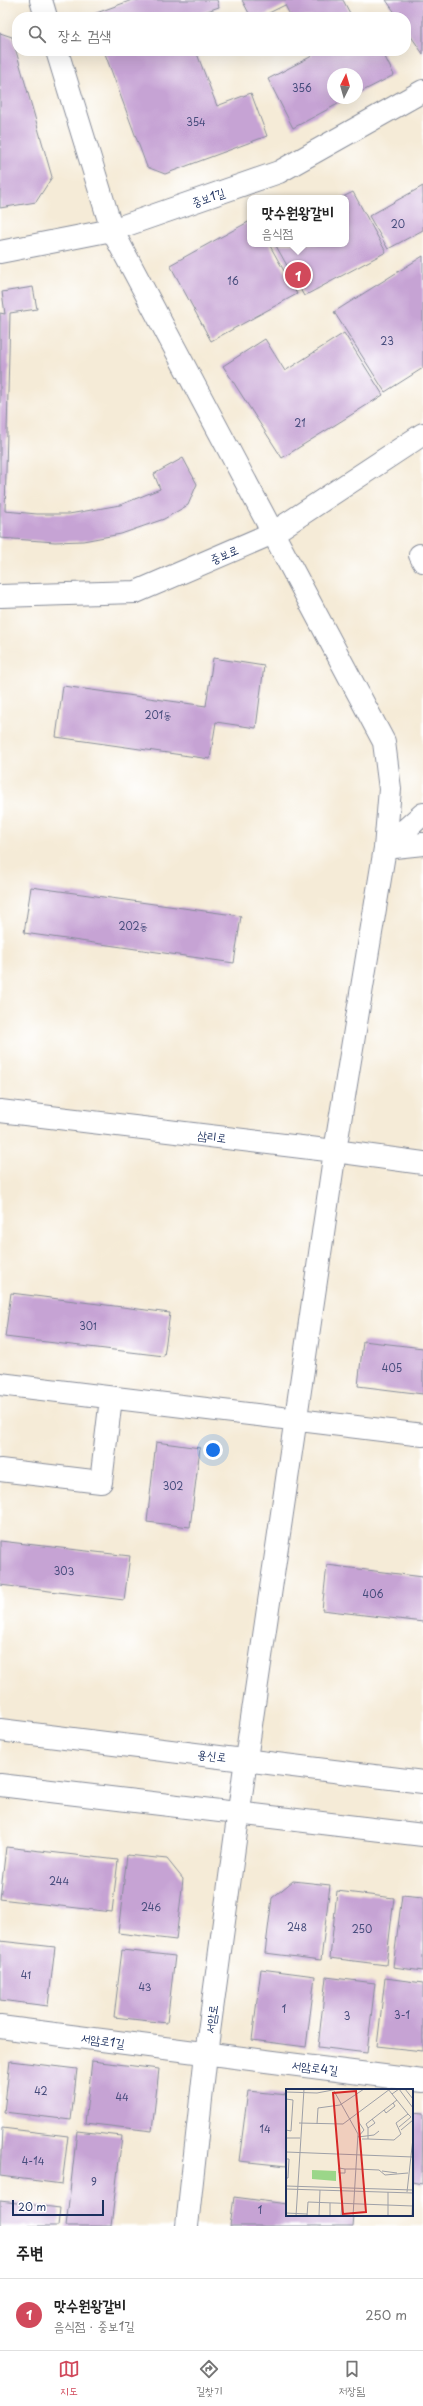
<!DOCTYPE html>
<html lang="ko">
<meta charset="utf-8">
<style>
body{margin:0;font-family:"Playpen Sans","Poor Story",sans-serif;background:#f6f6f6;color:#222}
.compass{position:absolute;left:327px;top:68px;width:36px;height:36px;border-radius:50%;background:#fff;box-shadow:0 4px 16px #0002;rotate:5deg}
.scale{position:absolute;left:12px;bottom:10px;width:92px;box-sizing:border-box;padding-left:4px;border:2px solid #1b2f5e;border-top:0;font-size:11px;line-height:14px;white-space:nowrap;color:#1b2f5e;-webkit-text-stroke:3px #fff;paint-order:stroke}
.you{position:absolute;left:213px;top:1450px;width:14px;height:14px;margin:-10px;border:3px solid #fff;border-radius:50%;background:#1a73e8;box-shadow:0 0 0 6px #1a73e833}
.badge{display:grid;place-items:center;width:26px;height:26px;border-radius:50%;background:#d1495b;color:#fff;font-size:13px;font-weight:700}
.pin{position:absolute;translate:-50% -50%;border:2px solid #fff;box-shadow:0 1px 4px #0006}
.popup{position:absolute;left:247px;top:195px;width:102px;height:52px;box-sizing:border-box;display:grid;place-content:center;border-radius:8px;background:#fff;filter:drop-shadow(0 1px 3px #0005);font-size:13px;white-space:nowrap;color:#767676}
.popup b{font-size:15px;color:#222}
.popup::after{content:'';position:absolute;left:50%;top:100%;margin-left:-8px;border:8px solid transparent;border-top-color:#fff}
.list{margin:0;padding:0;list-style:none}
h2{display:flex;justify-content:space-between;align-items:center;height:52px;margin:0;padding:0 16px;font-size:17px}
h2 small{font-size:13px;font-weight:400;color:#767676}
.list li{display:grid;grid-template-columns:26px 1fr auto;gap:12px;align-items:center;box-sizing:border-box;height:72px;padding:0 16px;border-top:1px solid #e0e0e0}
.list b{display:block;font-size:15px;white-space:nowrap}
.list p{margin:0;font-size:13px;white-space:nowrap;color:#767676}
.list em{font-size:13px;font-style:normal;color:#767676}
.icon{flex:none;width:22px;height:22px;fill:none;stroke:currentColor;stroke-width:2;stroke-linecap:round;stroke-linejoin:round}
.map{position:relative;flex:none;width:423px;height:2226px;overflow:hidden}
.search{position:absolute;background:#fff;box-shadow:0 4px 16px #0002;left:12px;right:12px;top:12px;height:44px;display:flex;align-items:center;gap:10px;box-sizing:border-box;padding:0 14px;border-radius:16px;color:#767676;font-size:15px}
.sheet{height:124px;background:#fff}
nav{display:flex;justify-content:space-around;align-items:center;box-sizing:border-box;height:56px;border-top:1px solid #e0e0e0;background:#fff;font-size:11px;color:#767676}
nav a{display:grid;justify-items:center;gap:2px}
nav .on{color:#d1495b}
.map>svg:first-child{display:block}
.building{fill:#c6a3d4}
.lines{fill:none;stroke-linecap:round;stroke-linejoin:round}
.minor-casing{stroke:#888d9a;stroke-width:24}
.major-casing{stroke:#888d9a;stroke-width:24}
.minor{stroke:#fff;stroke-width:22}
.major{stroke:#fff;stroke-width:22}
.labels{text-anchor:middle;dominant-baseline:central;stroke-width:3;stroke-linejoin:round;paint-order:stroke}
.number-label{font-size:10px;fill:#464c7c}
.street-label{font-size:12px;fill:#1b2f5e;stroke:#fff}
.inset-road{fill:none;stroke:#9ea0a7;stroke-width:1}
.view{fill:#d62828;fill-opacity:0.15;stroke:#d62828;stroke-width:2}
.inset-edge{fill:none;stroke:#1b2f5e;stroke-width:2}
</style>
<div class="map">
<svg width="423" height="2226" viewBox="0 0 423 2226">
<rect width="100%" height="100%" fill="#fff"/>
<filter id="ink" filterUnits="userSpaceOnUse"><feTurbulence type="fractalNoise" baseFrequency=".025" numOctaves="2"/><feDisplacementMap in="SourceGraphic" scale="8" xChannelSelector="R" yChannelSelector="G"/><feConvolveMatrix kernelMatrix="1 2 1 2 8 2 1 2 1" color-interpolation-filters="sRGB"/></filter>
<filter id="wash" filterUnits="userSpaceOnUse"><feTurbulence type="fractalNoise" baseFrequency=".012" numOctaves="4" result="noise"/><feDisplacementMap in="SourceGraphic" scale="16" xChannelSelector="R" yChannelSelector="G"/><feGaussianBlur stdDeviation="0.9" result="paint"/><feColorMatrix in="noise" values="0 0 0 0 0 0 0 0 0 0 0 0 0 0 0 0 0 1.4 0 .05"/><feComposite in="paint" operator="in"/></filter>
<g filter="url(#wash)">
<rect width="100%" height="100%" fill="#f5ebd7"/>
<g id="blocks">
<path class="building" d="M132 0H217L219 7 190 17H92L91 15Z
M242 0H343L352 17H291L285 5 261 17H251Z
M386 0H423V54L406 29V17H398Z
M0 33 12 37 52 177 36 202 0 208Z
M104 51H196L217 106 251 93 267 136 165 174 147 167Z
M309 51H382L394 75 357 94V74H333V98H349L293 128 268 79 312 56Z
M423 186V230L388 249 369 216Z
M353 192 386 252 304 296 275 244H346V198H341Z
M250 221V244H269L297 294 211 341 170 265Z
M423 256V368L385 392 334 312Z
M33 287 37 309 10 313 5 511 37 514H69L120 505 160 489 154 474 183 458 197 484 188 505 164 519 121 534 83 541 55 542 0 538V313L5 314 2 292Z
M344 333 383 395 282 458 223 366 265 339 285 371Z
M213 658 264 666 256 728 216 722 210 759 56 737 63 686 206 706Z
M31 887 241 916 234 963 24 933Z
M11 1293 170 1313 164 1356 5 1337Z
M363 1341 423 1348V1394L358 1386Z
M156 1442 200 1448 190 1527 147 1522Z
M0 1541 130 1556 124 1600 0 1585Z
M327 1565 423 1577V1622L322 1610Z
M6 1847 118 1860 112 1912 0 1899Z
M127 1855 167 1859 183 1879 176 1940 118 1933Z
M293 1881 330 1885 321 1960 265 1953 272 1898Z
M337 1891 394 1898 386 1965 330 1958Z
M402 1895 423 1897V1971L393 1967Z
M0 1941 55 1947 48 2006 0 2000Z
M122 1950 175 1956 167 2023 114 2017Z
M261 1969 315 1976 306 2047 252 2040Z
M326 1977 375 1983 367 2053 318 2047Z
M385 1978 423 1983V2051L377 2046Z
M10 2061 77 2069 71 2120 4 2112Z
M92 2061 159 2069 152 2131 85 2123Z
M248 2091 287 2095V2166L239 2161Z
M412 2113 423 2114 422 2184 412 2182Z
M2 2128 68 2136 62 2184 0 2176Z
M77 2131 122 2136 111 2226H66Z
M234 2197 287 2204V2215H354L353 2226H230Z
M0 2201 60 2208 58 2226H0Z"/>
</g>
</g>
<g filter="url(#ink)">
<use href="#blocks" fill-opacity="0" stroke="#888d9a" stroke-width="1"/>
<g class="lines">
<g class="minor-casing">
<path id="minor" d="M41 0 46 17
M57 51 112 230 384 742 390 789 385 848 335 1151 246 1759 206 2054 187 2226
M0 252 112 230 279 172 423 91
M420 555 423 561
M0 596 136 592 273 533 423 434
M385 848 423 814
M385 848 423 844
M0 1111 335 1151 423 1163
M0 1384 423 1435
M0 1470 101 1482 111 1398
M0 2027 423 2081"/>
</g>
<g class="major-casing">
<path id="major" d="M0 1730 423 1782
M0 1785 423 1835"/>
</g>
<use href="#minor" class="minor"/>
<use href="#major" class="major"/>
</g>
</g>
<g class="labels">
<g class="number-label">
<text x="302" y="87">356</text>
<text x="196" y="121">354</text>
<text x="398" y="223">20</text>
<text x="233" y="280">16</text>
<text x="387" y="340">23</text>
<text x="300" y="422">21</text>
<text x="158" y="714">201동</text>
<text x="133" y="925">202동</text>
<text x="88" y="1325">301</text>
<text x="392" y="1367">405</text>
<text x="173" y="1485">302</text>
<text x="64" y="1570">303</text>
<text x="373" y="1593">406</text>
<text x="59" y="1880">244</text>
<text x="151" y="1906">246</text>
<text x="297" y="1926">248</text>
<text x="362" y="1928">250</text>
<text x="26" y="1974">41</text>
<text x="145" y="1986">43</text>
<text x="284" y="2008">1</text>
<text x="402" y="2014">3-1</text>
<text x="347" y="2015">3</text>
<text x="41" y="2090">42</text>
<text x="122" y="2096">44</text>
<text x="265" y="2128">14</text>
<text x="33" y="2160">4-14</text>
<text x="94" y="2181">9</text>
<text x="260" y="2209">1</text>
</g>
<g class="street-label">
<text transform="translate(208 197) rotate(-19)">중보1길</text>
<text transform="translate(224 554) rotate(-23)">중보로</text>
<text transform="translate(212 1136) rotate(7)">삼리로</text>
<text transform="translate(212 1755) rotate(7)">용신로</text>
<text transform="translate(211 2019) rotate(-82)">서암로</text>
<text transform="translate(103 2040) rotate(8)">서암로1길</text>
<text transform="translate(315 2067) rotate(7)">서암로4길</text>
</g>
</g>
<g transform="translate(286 2089)">
<rect width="127" height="127" fill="#f5ebd7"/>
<path d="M26 81 50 82V92L26 90Z" fill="#9bd689"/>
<path class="inset-road" d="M10 0H43M119 0 127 10M48 2 72 45 67 127M0 3 31 4 52 0M106 5 113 0 127 19M0 10 7 11 5 42 0 41M98 21 100 24 109 17 107 14M13 34 57 35 104 0M31 35 32 19 54 16 78 0M113 38 125 28 122 25M82 39 89 34 86 30M115 41 127 31M72 48 88 46 93 42M72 48 78 41 72 32M0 49H14M76 50H82V39L80 35 111 11M82 50 108 51 115 45 110 34 122 25 102 0M0 63 127 68M0 70H3L2 89H0M59 80V84H53V79L59 80H70L93 81 99 86 122 84M96 82 111 84M0 97 127 101M0 100 127 104M121 103 127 49M0 124 21 125M10 127 18 0M21 127 22 113 127 117M33 127 34 101M44 127V114M55 127 56 114M102 127V103M126 127 127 104"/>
<path class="view" d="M70 2 80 123 57 125 47 4Z"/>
<rect width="127" height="127" class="inset-edge"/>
</g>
</svg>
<svg class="compass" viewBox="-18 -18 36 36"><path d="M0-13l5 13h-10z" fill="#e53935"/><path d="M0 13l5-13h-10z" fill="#767676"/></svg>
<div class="scale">20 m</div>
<div class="you"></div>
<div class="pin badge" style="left:298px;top:275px">1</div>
<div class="popup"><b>맛수원왕갈비</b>음식점</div>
<div class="search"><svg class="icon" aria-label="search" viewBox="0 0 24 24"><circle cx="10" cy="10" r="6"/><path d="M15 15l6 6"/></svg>장소 검색</div>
</div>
<section class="sheet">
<h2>주변<small></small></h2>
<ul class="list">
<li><span class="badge">1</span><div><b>맛수원왕갈비</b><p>음식점 · 중보1길</p></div><em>250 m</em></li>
</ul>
</section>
<nav>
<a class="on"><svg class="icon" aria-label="map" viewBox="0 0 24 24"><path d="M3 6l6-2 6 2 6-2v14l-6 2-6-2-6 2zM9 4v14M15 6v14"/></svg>지도</a>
<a><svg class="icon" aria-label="directions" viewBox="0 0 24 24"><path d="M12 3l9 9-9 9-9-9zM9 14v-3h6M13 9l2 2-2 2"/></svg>길찾기</a>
<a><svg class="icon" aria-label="saved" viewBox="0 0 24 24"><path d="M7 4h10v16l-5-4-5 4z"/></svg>저장됨</a>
</nav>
